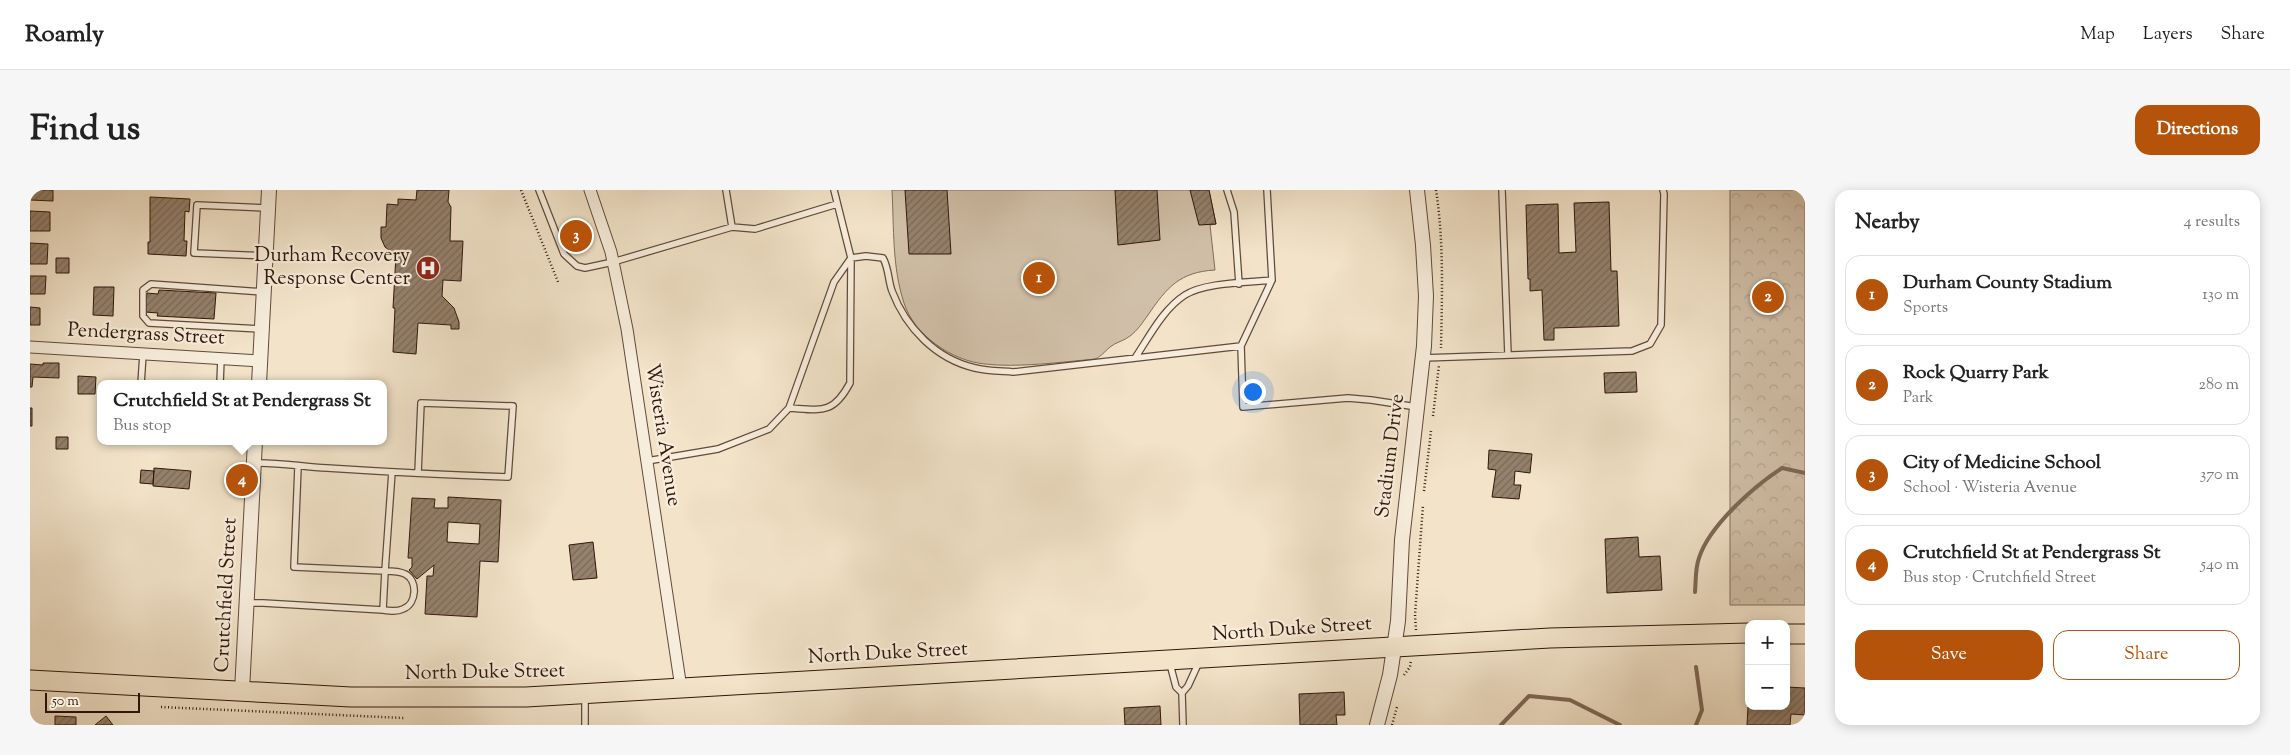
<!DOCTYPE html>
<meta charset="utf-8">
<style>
body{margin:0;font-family:"Sorts Mill Goudy",serif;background:#f6f6f6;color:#222}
.controls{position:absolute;right:15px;bottom:15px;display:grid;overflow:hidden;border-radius:10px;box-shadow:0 2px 12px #0003}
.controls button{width:45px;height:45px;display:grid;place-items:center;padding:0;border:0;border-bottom:1px solid #e0e0e0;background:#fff;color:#222;font:25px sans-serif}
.scale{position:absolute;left:15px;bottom:12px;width:95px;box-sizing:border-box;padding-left:5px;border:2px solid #31170a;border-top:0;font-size:14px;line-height:18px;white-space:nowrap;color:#31170a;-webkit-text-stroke:4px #f7eddc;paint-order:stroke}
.you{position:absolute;left:1222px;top:201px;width:18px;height:18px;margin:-12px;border:4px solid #fff;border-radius:50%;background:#1a73e8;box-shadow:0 0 0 8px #1a73e833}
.badge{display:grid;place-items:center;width:32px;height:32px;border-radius:50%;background:#b45309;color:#fff;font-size:16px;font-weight:700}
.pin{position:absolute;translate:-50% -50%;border:2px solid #fff;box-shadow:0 1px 5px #0006}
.popup{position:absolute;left:67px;top:190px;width:290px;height:65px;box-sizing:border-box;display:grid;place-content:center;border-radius:10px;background:#fff;filter:drop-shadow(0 1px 4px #0005);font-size:16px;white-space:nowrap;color:#767676}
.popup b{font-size:19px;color:#222}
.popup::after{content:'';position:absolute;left:50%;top:100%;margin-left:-10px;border:10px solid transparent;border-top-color:#fff}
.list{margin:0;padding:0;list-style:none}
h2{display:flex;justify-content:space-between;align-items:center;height:65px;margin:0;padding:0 20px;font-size:21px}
h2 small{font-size:16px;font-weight:400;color:#767676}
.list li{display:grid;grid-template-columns:32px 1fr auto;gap:15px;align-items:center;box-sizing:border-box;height:80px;margin:0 10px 10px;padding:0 10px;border:1px solid #e0e0e0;border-radius:15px}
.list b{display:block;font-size:19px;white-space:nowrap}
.list p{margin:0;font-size:16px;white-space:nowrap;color:#767676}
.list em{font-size:16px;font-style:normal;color:#767676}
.actions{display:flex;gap:10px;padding:15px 20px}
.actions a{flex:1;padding:11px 0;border:1px solid #b45309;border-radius:15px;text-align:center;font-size:18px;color:#b45309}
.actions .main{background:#b45309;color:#fff}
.map{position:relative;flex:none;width:1775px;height:535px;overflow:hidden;border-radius:15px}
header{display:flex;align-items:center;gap:30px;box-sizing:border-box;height:70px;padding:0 25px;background:#fff;border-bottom:1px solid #e0e0e0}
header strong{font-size:24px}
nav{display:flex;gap:28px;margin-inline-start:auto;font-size:18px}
.intro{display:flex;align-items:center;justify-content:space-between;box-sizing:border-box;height:120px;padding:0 30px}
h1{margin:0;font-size:35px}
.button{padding:12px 22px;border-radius:15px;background:#b45309;color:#fff;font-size:18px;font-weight:700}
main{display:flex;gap:30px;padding:0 30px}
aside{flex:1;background:#fff;border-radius:15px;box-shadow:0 2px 12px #0003}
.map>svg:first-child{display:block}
.park{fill:url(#park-crowns);stroke:#816c5a}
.pitch{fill:#d1c0a9;stroke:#816c5a}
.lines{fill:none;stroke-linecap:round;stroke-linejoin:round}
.stream{stroke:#7d6856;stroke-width:4}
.building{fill:url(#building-hatch);stroke:#31170a;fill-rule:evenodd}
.service-casing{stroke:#614a3a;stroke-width:8}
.minor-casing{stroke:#614a3a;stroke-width:13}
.tertiary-casing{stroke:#614a3a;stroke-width:16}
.trunk-casing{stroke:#31170a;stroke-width:21}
.path{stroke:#31170a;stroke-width:2.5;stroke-dasharray:1 2.5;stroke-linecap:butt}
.service{stroke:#f7eddc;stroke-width:5.5}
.minor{stroke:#f7eddc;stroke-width:11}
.tertiary{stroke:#f7eddc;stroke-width:14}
.trunk{stroke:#f2e3c9;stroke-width:19}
.labels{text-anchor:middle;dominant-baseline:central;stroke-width:4.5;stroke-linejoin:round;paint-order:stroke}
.poi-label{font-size:20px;fill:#31170a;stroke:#f7eddc;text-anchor:end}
.street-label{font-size:20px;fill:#31170a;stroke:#f7eddc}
</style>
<header>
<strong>Roamly</strong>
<nav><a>Map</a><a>Layers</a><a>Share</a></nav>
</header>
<div class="intro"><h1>Find us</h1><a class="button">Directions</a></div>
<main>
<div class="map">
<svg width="1775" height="535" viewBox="0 0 1775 535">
<defs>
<pattern id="park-crowns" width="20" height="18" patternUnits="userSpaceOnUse" patternTransform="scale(1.25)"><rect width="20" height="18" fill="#d1c0a9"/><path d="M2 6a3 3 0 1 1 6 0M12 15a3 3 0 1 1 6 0" fill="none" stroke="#b4a490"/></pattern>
<pattern id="building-hatch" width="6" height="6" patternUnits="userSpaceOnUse" patternTransform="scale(1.25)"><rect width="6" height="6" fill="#95816d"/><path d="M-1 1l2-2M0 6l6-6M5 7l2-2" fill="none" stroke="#7a6958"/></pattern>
</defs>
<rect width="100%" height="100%" fill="#f2e3c9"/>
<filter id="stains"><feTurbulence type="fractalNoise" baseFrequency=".004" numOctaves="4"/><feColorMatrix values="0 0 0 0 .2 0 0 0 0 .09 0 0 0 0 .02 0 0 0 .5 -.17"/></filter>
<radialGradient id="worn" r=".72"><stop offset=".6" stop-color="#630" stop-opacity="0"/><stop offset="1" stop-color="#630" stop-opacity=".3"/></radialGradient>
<path class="park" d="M1700 0H1775V415H1700Z"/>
<path class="pitch" d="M862 0H1179L1186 34 1180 35 1185 80C1150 82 1137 97 1118 125 1113 132 1107 141 1100 146 1094 151 1086 152 1080 157 1074 162 1072 166 1065 169 1033 172 986 178 955 174 922 171 884 145 874 113 862 77 864 37 862 0Z"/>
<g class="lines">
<path class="stream" d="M1665 402C1666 391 1665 379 1669 368 1679 336 1724 296 1752 278L1775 283
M1471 535 1499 506 1540 510 1590 535
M1666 535 1672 520 1666 477"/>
</g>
<path class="building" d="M0 0H23V11L0 10Z
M387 0H419L418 12 421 17 420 51H433L431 91 413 90 412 106 424 118 429 132V139H421V135L388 133 386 164 363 162 365 118H363L366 65 355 57 351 48V37H356L357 14 368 15V9L386 10Z
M875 0H917L921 64H879Z
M1085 0H1127L1130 50 1088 55Z
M1160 0H1179L1186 34 1169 35Z
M120 7 160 9 159 22 155 21 154 51H157L156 66 118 64V52H120Z
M1579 12 1581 81H1587L1589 136 1524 138V150H1514L1512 100 1500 101V89H1498L1496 15 1528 14 1529 63 1546 62 1544 13Z
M0 21 20 22V41H0Z
M0 53 18 54 17 74H0Z
M26 68H39V83H26Z
M0 86H16L15 104H0Z
M64 97H84L83 126 63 125Z
M129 100 186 103 184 129 127 126 128 123 115 122 117 103 128 104Z
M0 117 10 118V135H0Z
M13 173H29V188L3 187 2 197H0V174L13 175Z
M1606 182 1607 202 1575 203 1574 183Z
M48 186 66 187 65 204H48Z
M0 218H2V236H0Z
M26 247H38V259H26Z
M129 251H162V254Z
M1459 260 1502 264 1500 283 1485 281 1484 295H1491L1489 309 1462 307 1466 280 1458 279Z
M124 278 161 281 159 299 123 296Z
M111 280 124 281 123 294 110 293Z
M418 307 471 310 468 372 450 371 447 427 395 424 397 386H403L404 375 387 389 379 380 382 377V368H378L382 308 405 309 404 318H418ZM418 332 450 334 449 354 417 352Z
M1608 347 1609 367 1630 366 1632 400 1577 403 1575 349Z
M563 352 567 388 543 390 539 355Z
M1756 497 1775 498V525L1761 524 1760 535H1717L1718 517 1756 516Z
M1314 502 1315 525H1306L1307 535H1270L1269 504Z
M1130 516 1131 535H1095L1094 518Z
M25 526 46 527V535H25Z
M76 526 83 535H65Z"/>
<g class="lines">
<g class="service-casing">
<path id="service" d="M509 0 534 64 547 76 555 78 583 72 702 37 696 0
M804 0 821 68 836 66 853 68C859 79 858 90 862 101 876 138 906 169 945 178 957 181 971 181 983 182L1211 156
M1197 0 1204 22 1209 94
M1237 0 1242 90 1211 156 1213 217 1318 208 1341 210 1387 217
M1472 0 1478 165
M702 37 725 39 807 14
M235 66 164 63 167 15 238 18
M231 139 119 133 113 126V100L121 94 234 102
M1105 168C1119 147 1133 119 1155 105 1176 92 1217 93 1242 90
M1393 168 1602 161 1620 154 1631 135 1634 4 1633 0
M111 194 113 164
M190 194 191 168
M617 271 688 259 739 239 759 218C791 220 803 225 820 193L821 68 804 92 759 218
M224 273C248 272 273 277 297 278 358 282 418 285 478 287L483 216 391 213 388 283
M268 277 264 377 355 381 362 282
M216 413H233L353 420C360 421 367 422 373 419 387 414 388 390 375 384 369 381 362 381 355 381L353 420
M1140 474 1146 497 1152 503
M555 506V535
M1153 535 1152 503 1158 496 1169 472"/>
</g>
<g class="minor-casing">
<path id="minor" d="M560 0 581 62 597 139 651 498
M0 157 230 171"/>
</g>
<g class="tertiary-casing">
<path id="tertiary" d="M229 194 239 0
M212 501 225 251
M1347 535 1360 485 1368 431 1372 350 1394 156 1396 106 1393 55 1387 0"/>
</g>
<g class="trunk-casing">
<path id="trunk" d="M1756 444H1775
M0 490 321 507H496L1520 448 1719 443"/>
</g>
<path class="path" d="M491 0 528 92
M1406 0C1414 52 1412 106 1411 158
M1766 0 1775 3
M1403 226 1409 175
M1394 301 1401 241
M1386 440 1385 425 1393 315
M1374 485 1380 477 1381 470
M131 517 374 528
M1362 535 1367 517"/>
<use href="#service" class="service"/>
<use href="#minor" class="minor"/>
<use href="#tertiary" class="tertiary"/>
<use href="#trunk" class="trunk"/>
</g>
<defs>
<g id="hospital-disc" transform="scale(1.25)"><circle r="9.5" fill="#8f2418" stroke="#f7eddc"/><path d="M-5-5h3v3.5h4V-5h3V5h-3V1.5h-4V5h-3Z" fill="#fff"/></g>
</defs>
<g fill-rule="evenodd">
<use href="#hospital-disc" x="398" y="78"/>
</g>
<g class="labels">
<g class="poi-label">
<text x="380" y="66">Durham Recovery<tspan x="380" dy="23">Response Center</tspan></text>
</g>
<g class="street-label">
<text transform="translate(116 145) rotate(3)">Pendergrass Street</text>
<text transform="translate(632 245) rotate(81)">Wisteria Avenue</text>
<text transform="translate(1361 266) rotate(-83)">Stadium Drive</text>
<text transform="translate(197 405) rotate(-87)">Crutchfield Street</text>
<text transform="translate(1262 440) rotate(-4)">North Duke Street</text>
<text transform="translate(858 464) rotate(-3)">North Duke Street</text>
<text transform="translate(455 483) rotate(-1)">North Duke Street</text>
</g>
</g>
<rect width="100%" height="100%" filter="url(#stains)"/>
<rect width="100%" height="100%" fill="url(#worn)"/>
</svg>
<div class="controls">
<button>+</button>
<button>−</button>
</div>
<div class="scale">50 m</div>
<div class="you"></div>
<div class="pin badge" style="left:1009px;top:88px">1</div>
<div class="pin badge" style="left:1738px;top:107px">2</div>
<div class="pin badge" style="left:546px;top:46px">3</div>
<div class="pin badge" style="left:212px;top:290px">4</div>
<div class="popup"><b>Crutchfield St at Pendergrass St</b>Bus stop</div>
</div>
<aside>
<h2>Nearby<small>4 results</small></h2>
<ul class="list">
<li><span class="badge">1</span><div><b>Durham County Stadium</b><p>Sports</p></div><em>130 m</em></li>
<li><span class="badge">2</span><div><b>Rock Quarry Park</b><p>Park</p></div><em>280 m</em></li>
<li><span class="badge">3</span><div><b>City of Medicine School</b><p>School · Wisteria Avenue</p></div><em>370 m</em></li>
<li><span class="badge">4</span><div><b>Crutchfield St at Pendergrass St</b><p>Bus stop · Crutchfield Street</p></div><em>540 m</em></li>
</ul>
<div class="actions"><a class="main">Save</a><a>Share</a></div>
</aside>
</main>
